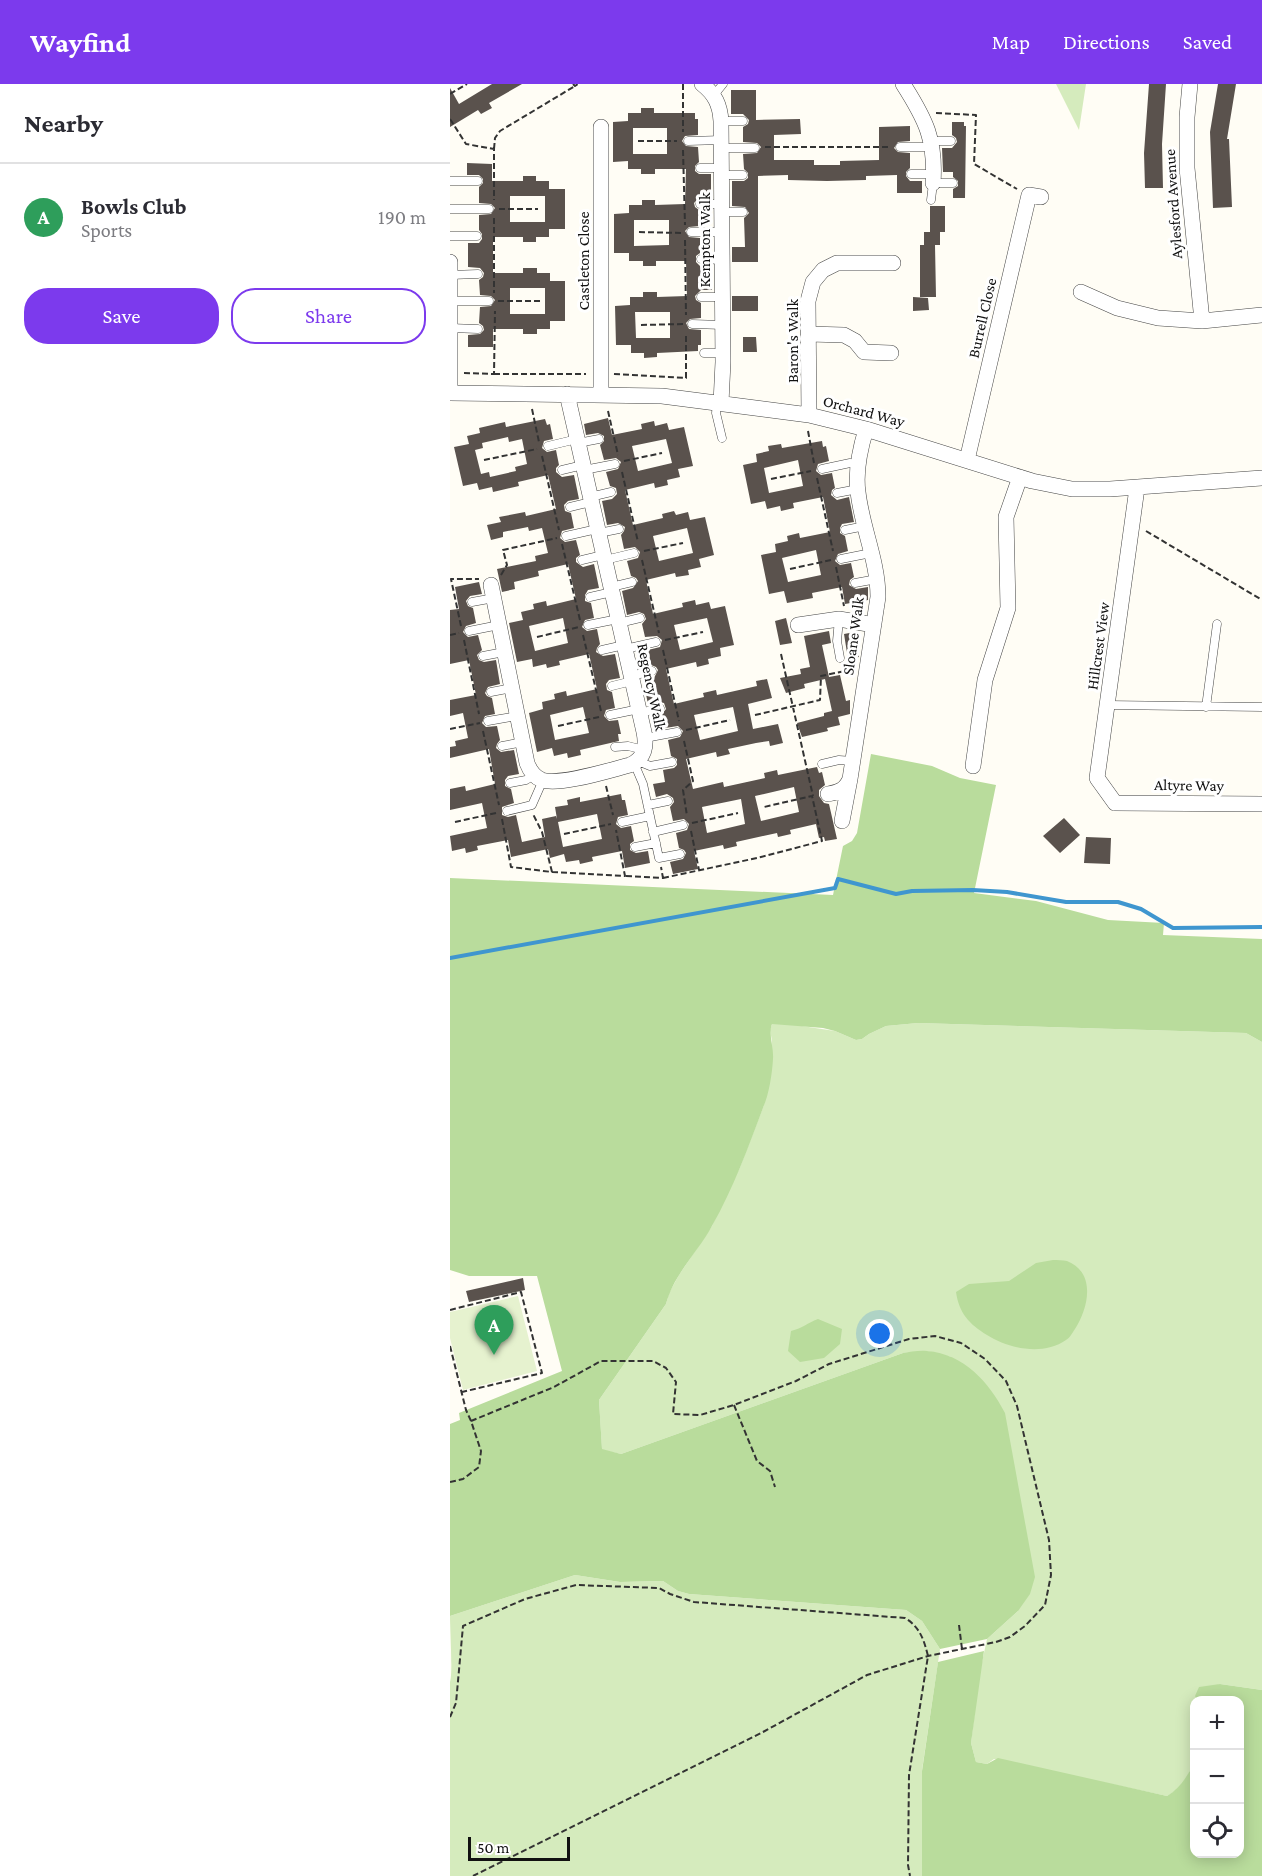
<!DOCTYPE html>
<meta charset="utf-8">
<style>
body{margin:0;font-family:"Crimson Pro",serif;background:#f2f2f3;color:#2b2b33}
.controls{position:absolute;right:18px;bottom:18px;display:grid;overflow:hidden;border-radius:12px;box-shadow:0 3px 15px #0003}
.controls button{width:54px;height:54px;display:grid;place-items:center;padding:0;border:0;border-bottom:2px solid #e1e1e2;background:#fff;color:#2b2b33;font:30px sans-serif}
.scale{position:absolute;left:18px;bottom:15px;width:102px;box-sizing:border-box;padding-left:6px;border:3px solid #111;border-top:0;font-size:16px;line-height:21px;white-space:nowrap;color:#111;-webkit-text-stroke:4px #fff;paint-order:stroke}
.you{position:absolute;left:430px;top:1250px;width:21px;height:21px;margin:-15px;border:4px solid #fff;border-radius:50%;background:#1a73e8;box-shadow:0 0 0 9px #1a73e833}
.badge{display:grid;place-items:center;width:39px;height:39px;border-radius:50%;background:#7c3aed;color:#fff;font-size:20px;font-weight:700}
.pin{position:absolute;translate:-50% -50px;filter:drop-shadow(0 2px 3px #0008)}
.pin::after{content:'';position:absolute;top:32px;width:21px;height:18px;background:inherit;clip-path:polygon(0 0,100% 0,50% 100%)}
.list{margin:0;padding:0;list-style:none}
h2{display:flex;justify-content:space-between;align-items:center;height:78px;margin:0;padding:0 24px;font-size:26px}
h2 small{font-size:20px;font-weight:400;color:#7c7c81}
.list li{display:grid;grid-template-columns:39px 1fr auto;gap:18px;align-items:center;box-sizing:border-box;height:108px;padding:0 24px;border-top:2px solid #e1e1e2}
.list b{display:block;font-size:22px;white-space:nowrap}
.list p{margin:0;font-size:20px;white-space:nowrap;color:#7c7c81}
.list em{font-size:20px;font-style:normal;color:#7c7c81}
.actions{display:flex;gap:12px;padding:18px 24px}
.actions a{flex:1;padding:14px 0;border:2px solid #7c3aed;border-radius:24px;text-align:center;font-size:21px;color:#7c3aed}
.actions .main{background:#7c3aed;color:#fff}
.icon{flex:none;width:33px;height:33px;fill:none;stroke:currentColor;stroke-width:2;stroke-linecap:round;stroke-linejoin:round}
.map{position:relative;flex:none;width:812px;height:1792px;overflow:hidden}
header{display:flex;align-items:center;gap:36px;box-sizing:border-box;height:84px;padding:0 30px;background:#7c3aed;color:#fff}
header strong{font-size:28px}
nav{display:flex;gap:33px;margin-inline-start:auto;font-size:21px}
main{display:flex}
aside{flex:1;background:#fff}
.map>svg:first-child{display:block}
.green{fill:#d5ebbd}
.forest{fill:#b9dc9c}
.pitch{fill:#e6f2cf}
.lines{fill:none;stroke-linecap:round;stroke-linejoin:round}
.stream{stroke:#3f96cf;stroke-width:4}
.building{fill:#5a524d;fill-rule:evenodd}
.service-casing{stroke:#444;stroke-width:9}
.minor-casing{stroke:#444;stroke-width:16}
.path{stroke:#333;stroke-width:2;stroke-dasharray:6 3;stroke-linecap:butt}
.service{stroke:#fff;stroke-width:8}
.minor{stroke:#fff;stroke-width:15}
.labels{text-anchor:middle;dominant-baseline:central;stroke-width:6;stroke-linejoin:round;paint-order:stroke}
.street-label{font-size:16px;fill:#111;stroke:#fff}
</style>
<header>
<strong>Wayfind</strong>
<nav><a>Map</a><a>Directions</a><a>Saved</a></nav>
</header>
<main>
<aside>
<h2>Nearby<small></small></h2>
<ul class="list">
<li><span class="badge" style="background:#2e9e5b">A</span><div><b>Bowls Club</b><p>Sports</p></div><em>190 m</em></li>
</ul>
<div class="actions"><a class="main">Save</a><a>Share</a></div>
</aside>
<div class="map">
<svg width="812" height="1792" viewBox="0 0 812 1792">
<rect width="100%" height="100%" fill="#fffdf5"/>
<path class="green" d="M606 0H636L629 46Z
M332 939 385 947 406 956 412 955 419 950 436 942 468 939 796 949 812 958V1606L770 1600 745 1612C746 1619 744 1629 744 1638 744 1669 748 1694 717 1712L544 1675 537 1680 526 1678 521 1659 529 1592 537 1555 568 1527 501 1273 477 1267 453 1269 171 1370 152 1366 149 1316 216 1220 219 1209 229 1191 262 1142 290 1083 314 1021 322 957 320 946 322 940Z
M125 1491 170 1498 213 1497 228 1507 239 1510 456 1526 472 1537 490 1565 472 1686V1792H0V1598C3 1590 0 1545 0 1532Z"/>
<path class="forest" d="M421 670 482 682 510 694 546 701 524 809 586 817 658 836 714 839 713 851 812 855V958L796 949 468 939 436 942 419 950 412 955 406 956 385 947 373 944 322 940C318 950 324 964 323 975 322 991 319 1010 313 1024 298 1064 283 1105 262 1142 248 1168 224 1190 216 1220L149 1316 152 1365 171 1370 453 1269C460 1268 469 1266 477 1267 514 1270 539 1298 555 1329L585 1493 580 1510 568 1527 537 1555 490 1565 472 1537 456 1526 239 1510 228 1507 213 1497 170 1498 125 1491 0 1532V1340L10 1336 9 1329 112 1287 87 1192H19L0 1186V794L383 811 393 762 402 757 407 749Z
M603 1176C607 1176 613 1176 617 1177 647 1189 638 1225 625 1245 622 1249 620 1254 616 1256 593 1272 559 1265 537 1251 519 1240 509 1229 506 1208L519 1200 559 1197 586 1179Z
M368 1235 392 1245 390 1260 374 1274 350 1278 338 1267 341 1247C353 1244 357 1239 368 1235Z
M534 1567 521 1659 526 1678 537 1680 548 1674 717 1712C730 1704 738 1692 744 1678V1770H790V1616H746L745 1612 749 1603 770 1600 812 1606V1792H472V1687L488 1578Z"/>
<path class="pitch" d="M68 1212 87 1287 13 1306 0 1254V1228Z"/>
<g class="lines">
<path class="stream" d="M0 874 385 804 388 795 446 810 462 807 523 806 557 808 616 818H668L691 825 723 844 812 843"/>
</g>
<path class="building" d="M42 0H72L39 19 42 24 31 30 28 26 0 43V4L9 20Z
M699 0H716L712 60 713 104H695L694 69Z
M768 0H786L777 55H779L782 123 763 124 760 48Z
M281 6H306V36L350 35 351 50 324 51V76H364V81H390V77L429 76V43L460 42V57L448 58 444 64 448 68 460 69V84L456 88V92L460 97H472V109H447V91L416 92V96L377 97 338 96V91L308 92V178H282V163H295L294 134 299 129 295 123 282 122V97H294L298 94V89L294 85 293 70 307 69 311 63 307 59 293 58V43L298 40 299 36 293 30H281Z
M191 24H204V29H245V35H248V51L235 52 232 57 236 62 248 63 249 78 245 82V87L249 90H261V114L248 115 244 119 245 123 249 126 250 142 239 143 235 147 239 153 250 154V169L246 172V178L250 182H262V206H251L245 212 246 216 251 219V234L240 235 236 239 239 245 251 246V261H248V267L207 269V273L194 274V269H181V261H166L165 222 180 221V213H193V208H207V213L237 212 236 177H206V182H193V177H179V169H164V130L179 129V121H192V116H205V121L235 120 236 85H205V90H191V85H178V77L163 78V38L178 37V29H191ZM183 44H217V70H183ZM184 136H219V161L184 162ZM185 228H220V254H186Z
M502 38H514V42H516L515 114H503V105L508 102V97L503 93V88H493L492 64H502L507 58 506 54 502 51Z
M17 79 42 80V97H73V92H86V97H99V105H115V145H99V153H86V158H73V153H43V189H73V184H87V189H100V197H115V237H100V245H87V250H73V245H43V263H18V251L30 250 34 246 33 242 29 239 30 223 41 222 45 216 41 212 30 211 29 196 33 193 34 189 30 184 18 183V159H29L32 155V150L29 146V131L41 130 45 124 41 120 29 119V103L33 99V95L29 91H17ZM60 112H95V138H60ZM60 204H95V230H60Z
M480 122H495V148H490V161H485L486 213H470V161H474V148H480Z
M282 212H308V227H282Z
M463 213 478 214 479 226 463 227Z
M293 253H306L307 268H293Z
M158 334 162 351 192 345 191 340 204 337 205 342 217 339 219 346 234 343 243 382 228 385 230 393 217 396 218 401 205 404 204 399 175 406 183 441 213 434 212 430 224 427 226 431 238 428 240 436 255 433 264 471 249 475 251 483 238 486 239 491 226 493 225 489 196 496 203 530 233 523 232 519 245 516 246 521 259 518 261 525 275 522 284 561 270 564 271 572 258 575 259 580 247 583 246 578 216 585 224 620 254 613 253 609 266 606 267 611 307 602 306 597 317 595 322 614 298 620 303 645 328 640 333 659 320 662 319 657 306 659 278 665 280 670 267 673 266 668 236 675 243 705 273 698 274 703 297 698 315 694 314 689 327 686 328 691 367 683 369 689 372 688 375 701 369 706V712L374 719 379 720 387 755 375 757 374 753 369 754 366 740 340 746 341 750 328 753 327 749 286 758 287 762 274 765 273 761 244 767 248 785 223 790 220 778 233 775 236 769 234 766 229 764 226 749 237 746 239 740 234 735 223 737 220 723 224 718 223 714 217 710 206 713 203 700 215 698 213 686 224 684 227 681V675L221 672 218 656 230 653 233 647 228 642 215 644 212 630 216 625 214 619 209 618 198 620 193 596 204 594 208 586 206 583 201 581 198 566 210 563 212 556 207 552 195 553 192 540 196 535 194 530 189 528 177 531 172 507 183 504 188 497 186 494 181 492 177 477 188 474 190 468 185 463 174 465 171 451 174 447 175 443 168 439 157 441 152 417 162 415 167 410 166 404 160 402 156 388 168 385 171 378 166 374 154 376 150 361 154 357V352L148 349 136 351 134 340ZM216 355 222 379 188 387 182 362ZM237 444 243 469 209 477 203 452ZM257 534 263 558 230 566 224 541ZM283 623 288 647 250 656 244 631ZM344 703 349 728 311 737 305 712ZM291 715 295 740 257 749 252 723Z
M95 335 97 341 100 340 103 355 94 357 92 364 97 368 106 366 109 381 106 384V388L112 393 124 391 129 415 118 417 114 421 115 427 121 429 124 444 112 447 110 454 115 458 126 456 130 471 126 474V478L133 483 144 480 149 504 138 506 135 511V517L141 519 144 534 135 536 132 543 137 547 147 545 150 560 147 564 146 568 153 572 165 570 170 594 159 596 156 600 157 606 162 608 165 624 156 626 154 632 159 637 168 636 171 650H168L169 657 130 666 131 671 118 674 117 669 104 672 102 664 87 668 79 629 93 625 92 618 105 615 104 610 116 607 117 612 147 605 139 570 109 577 110 581 97 584 96 580 83 583 82 575 67 578 59 539 73 536 71 528 84 525 83 520 96 517 97 522 126 515 118 480 88 487 89 492 64 498 65 505 52 508 47 485 86 477 85 472 98 469 92 444 79 447 78 443 53 448V453L41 456 37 441 51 438 49 433 75 428 76 432 106 425 98 391 68 398 69 402 43 408 42 403 29 406 27 399 13 402 4 363 19 360 17 352 30 349 29 344 55 338 56 343ZM58 353 59 358 72 355 77 380 65 383 66 387 40 393 39 388 31 390 25 366 33 364 32 359ZM113 534 118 559 85 567 79 542ZM133 623 139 649 105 656 100 631Z
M372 357 373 363 376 362 379 377 368 380 366 387 371 391 382 389 385 404 382 406 381 411 387 416 399 413 404 438 392 440 390 444V449L395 452 398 467 388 470 385 477 390 481 401 479 404 493 400 496 399 501 406 505 418 503V516L395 520 392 503 362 509 363 514 337 519 334 507 319 510 311 471 326 468 325 460 338 457 337 452 349 449 350 454 380 448 373 413 343 419 344 424 331 427 330 422 317 425 315 417 301 420 293 381 307 378 306 370 319 367 318 362 331 360 332 364ZM348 376 353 402 319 409 314 384ZM366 466 371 491 338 498 332 474Z
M29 498 32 510 20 512 16 517 18 522 23 524 26 539 16 542 13 548 18 553 28 551 32 566 27 571 29 576 34 578 46 576 50 600 38 603 35 609 37 612 42 614 45 630 35 632 32 639 36 643 47 642 50 656 47 660 46 664 51 668 64 666 69 690 58 692 55 696V702L61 705 64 719 52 723V731L58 733 66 731 72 758 95 753 92 735 106 732 107 735 105 723 118 721 117 716 130 713V718L171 710 172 716H175L178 731 168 733 166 740 171 744 181 742 184 757 180 760V766L186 769 198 767 200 779 175 784 172 767 142 773 143 777 130 780 129 776 116 778 114 770 100 774 98 765 61 773 58 756 27 762 28 766 16 769 15 764 2 767 0 752 37 744 32 719 0 726V705L15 702 16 707 45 700 39 665 0 674V663L6 662 5 657 18 654 13 629 0 632V616L26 611 19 576 0 580V526L9 525 5 503ZM147 730 152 755 113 763 108 738Z
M336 534 342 559 330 561 325 537Z
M379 547 381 559 372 561 379 593 390 591 396 617 400 616V630L388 633 390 641 377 644 378 647 352 653 347 639 374 632V629L382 627 375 595 354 600 355 604 336 609 330 594 351 590 350 585 360 583 354 552Z
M405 548 409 573 398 575 394 550Z
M614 734 630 751 610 769 593 752Z
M636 753 661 754 660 780 634 779Z
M73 1194 75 1206 19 1218 16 1207Z"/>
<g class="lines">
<g class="service-casing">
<path id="service" d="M264 11 273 0
M271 37H293
M238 57 272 56
M482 57H501
M450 63H482
M272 64H305
M250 84H272
M461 90H483
M272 91H293
M0 97H28
M481 116 483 99H503
M250 120H272
M0 125H39
M272 128H293
M241 148H272
M0 152H27
M251 175 272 176
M0 191 28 190
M251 213H273
M0 217H39
M242 240 273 241
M0 244 28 245
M254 269H273
M267 318 266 329 272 354
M128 359 149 355
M98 362 127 355
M372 385 400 379 409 380
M112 386 133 381
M134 386 165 380
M387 409 408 405
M140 413 161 408
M120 423 141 418
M395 446 415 442
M149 449 169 445
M116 452 147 445
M391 475 421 469
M132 476 153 471
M155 476 184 469
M405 499 427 495
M161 503 182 498
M140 513 162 508
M22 518 44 514
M389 535 387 557 390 574
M169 539 190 534
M138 541 168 535
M19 547 49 541
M175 565 206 558
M152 566 174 561
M33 572 54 568
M181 592 202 587
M162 602 182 597
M41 608 62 604
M658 621 812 623
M756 623 767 540
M190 629 210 624
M160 631 189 625
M38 637 67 632
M195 654 227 648
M52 662 73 658
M165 663 178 662 194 666
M188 677 200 682 222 678
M184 679 193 700 209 774 230 770
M372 680 389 676 403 677
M60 699 76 696 84 691
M198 721 218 717
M57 727 82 721 93 696
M172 738 200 732
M203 748 233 741
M185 763 206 759"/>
</g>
<g class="minor-casing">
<path id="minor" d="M252 0C265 10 270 21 271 37L273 278 271 319
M453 0C476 36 486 56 483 99
M740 0 737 33V84L752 237
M0 178V309
M631 208 667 224 708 234 752 237 812 231
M359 250 394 251 405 257 414 268 441 269
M0 309 212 312 359 331 416 345 582 397 622 405H660L812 394
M151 310V43
M359 331 358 217 363 198 373 186 387 179H443
M517 376 579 111 591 113
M687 404 647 694 665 719 812 720
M41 501 77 679C80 687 84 693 92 696 110 702 160 686 180 681 194 675 197 663 194 648L117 310
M348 541 389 535 424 541
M523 682 535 596 558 524 556 433 570 393
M378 710C389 708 395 706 400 695L428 513C428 477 412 444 408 408 405 387 410 365 416 345
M392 737 400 695"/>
</g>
<path class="path" d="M123 0 125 2 128 0
M233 0V48
M0 10 17 0
M486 29 526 31 524 80 567 105
M0 35 16 60 44 65V116
M188 57H227
M315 63H441
M44 65 45 54 50 47 125 2
M233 66 235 141
M49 125H88
M44 134V209
M189 148 231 149
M235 156 236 231
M48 217H90
M191 241 233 240
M14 289 44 290 45 227
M44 290H136
M164 290 236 294V249
M82 325 89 358
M158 327 168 371
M358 347 364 379
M92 372 109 446
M34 376 87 365
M174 377 212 369
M172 388 188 458
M367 394 383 467
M321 395 361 387
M696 447 812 516
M112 460 130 536
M194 467 233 459
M192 476 209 549
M386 483 394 522
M340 485 381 476
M51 491 57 481 53 466 107 454
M11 542 1 495H29
M0 551 9 549
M133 551 151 627
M87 553 129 543
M14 556 29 630
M215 556 253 548
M213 566 229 637
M331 570 363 712
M305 631 370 616 371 592 404 585
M108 642 149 633
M0 645 30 639
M236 646 280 636
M33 647 49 721
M234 657 243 697 233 706 237 732
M156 702 163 731
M52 735 61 783 102 788 92 748 83 730
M5 738 46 729
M242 739 288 729
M241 747 249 786
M114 750 161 740
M102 788 175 792 166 746
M176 792 213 794 211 783
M213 794 307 774 372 757 362 712 314 723
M0 1226 71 1208 92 1289 12 1308
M0 1262 16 1326 21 1337
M284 1321 307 1377 320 1387 325 1403
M0 1398 13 1395 29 1383 31 1367 21 1337 104 1303 151 1277H203L216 1284 226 1298 223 1330 250 1331 284 1321 346 1297 379 1280 459 1255 485 1252 511 1259 535 1275 556 1297 567 1322 599 1456 601 1491 595 1521 575 1542 560 1553 546 1558 478 1572 417 1591 313 1648 23 1792
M509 1541 512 1565
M0 1633 6 1619 13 1542 75 1515 126 1501 209 1504 220 1510 244 1518 455 1534C470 1543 474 1556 478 1572L459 1691 458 1781 460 1792"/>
<use href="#service" class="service"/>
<use href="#minor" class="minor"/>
</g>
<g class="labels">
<g class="street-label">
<text transform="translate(723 120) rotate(-94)">Aylesford Avenue</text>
<text transform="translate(254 156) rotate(-90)">Kempton Walk</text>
<text transform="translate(133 177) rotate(-90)">Castleton Close</text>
<text transform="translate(532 234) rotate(-77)">Burrell Close</text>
<text transform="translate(342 257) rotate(-90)">Baron's Walk</text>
<text transform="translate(414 327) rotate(15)">Orchard Way</text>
<text transform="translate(403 552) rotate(-82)">Sloane Walk</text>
<text transform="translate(648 562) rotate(-82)">Hillcrest View</text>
<text transform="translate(202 603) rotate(78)">Regency Walk</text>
<text transform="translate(739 701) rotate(1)">Altyre Way</text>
</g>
</g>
</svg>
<div class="controls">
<button>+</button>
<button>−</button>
<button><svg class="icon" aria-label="locate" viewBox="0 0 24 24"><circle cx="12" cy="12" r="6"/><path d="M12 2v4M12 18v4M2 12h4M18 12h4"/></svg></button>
</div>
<div class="scale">50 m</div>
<div class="you"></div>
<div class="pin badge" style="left:44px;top:1271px;background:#2e9e5b">A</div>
</div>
</main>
